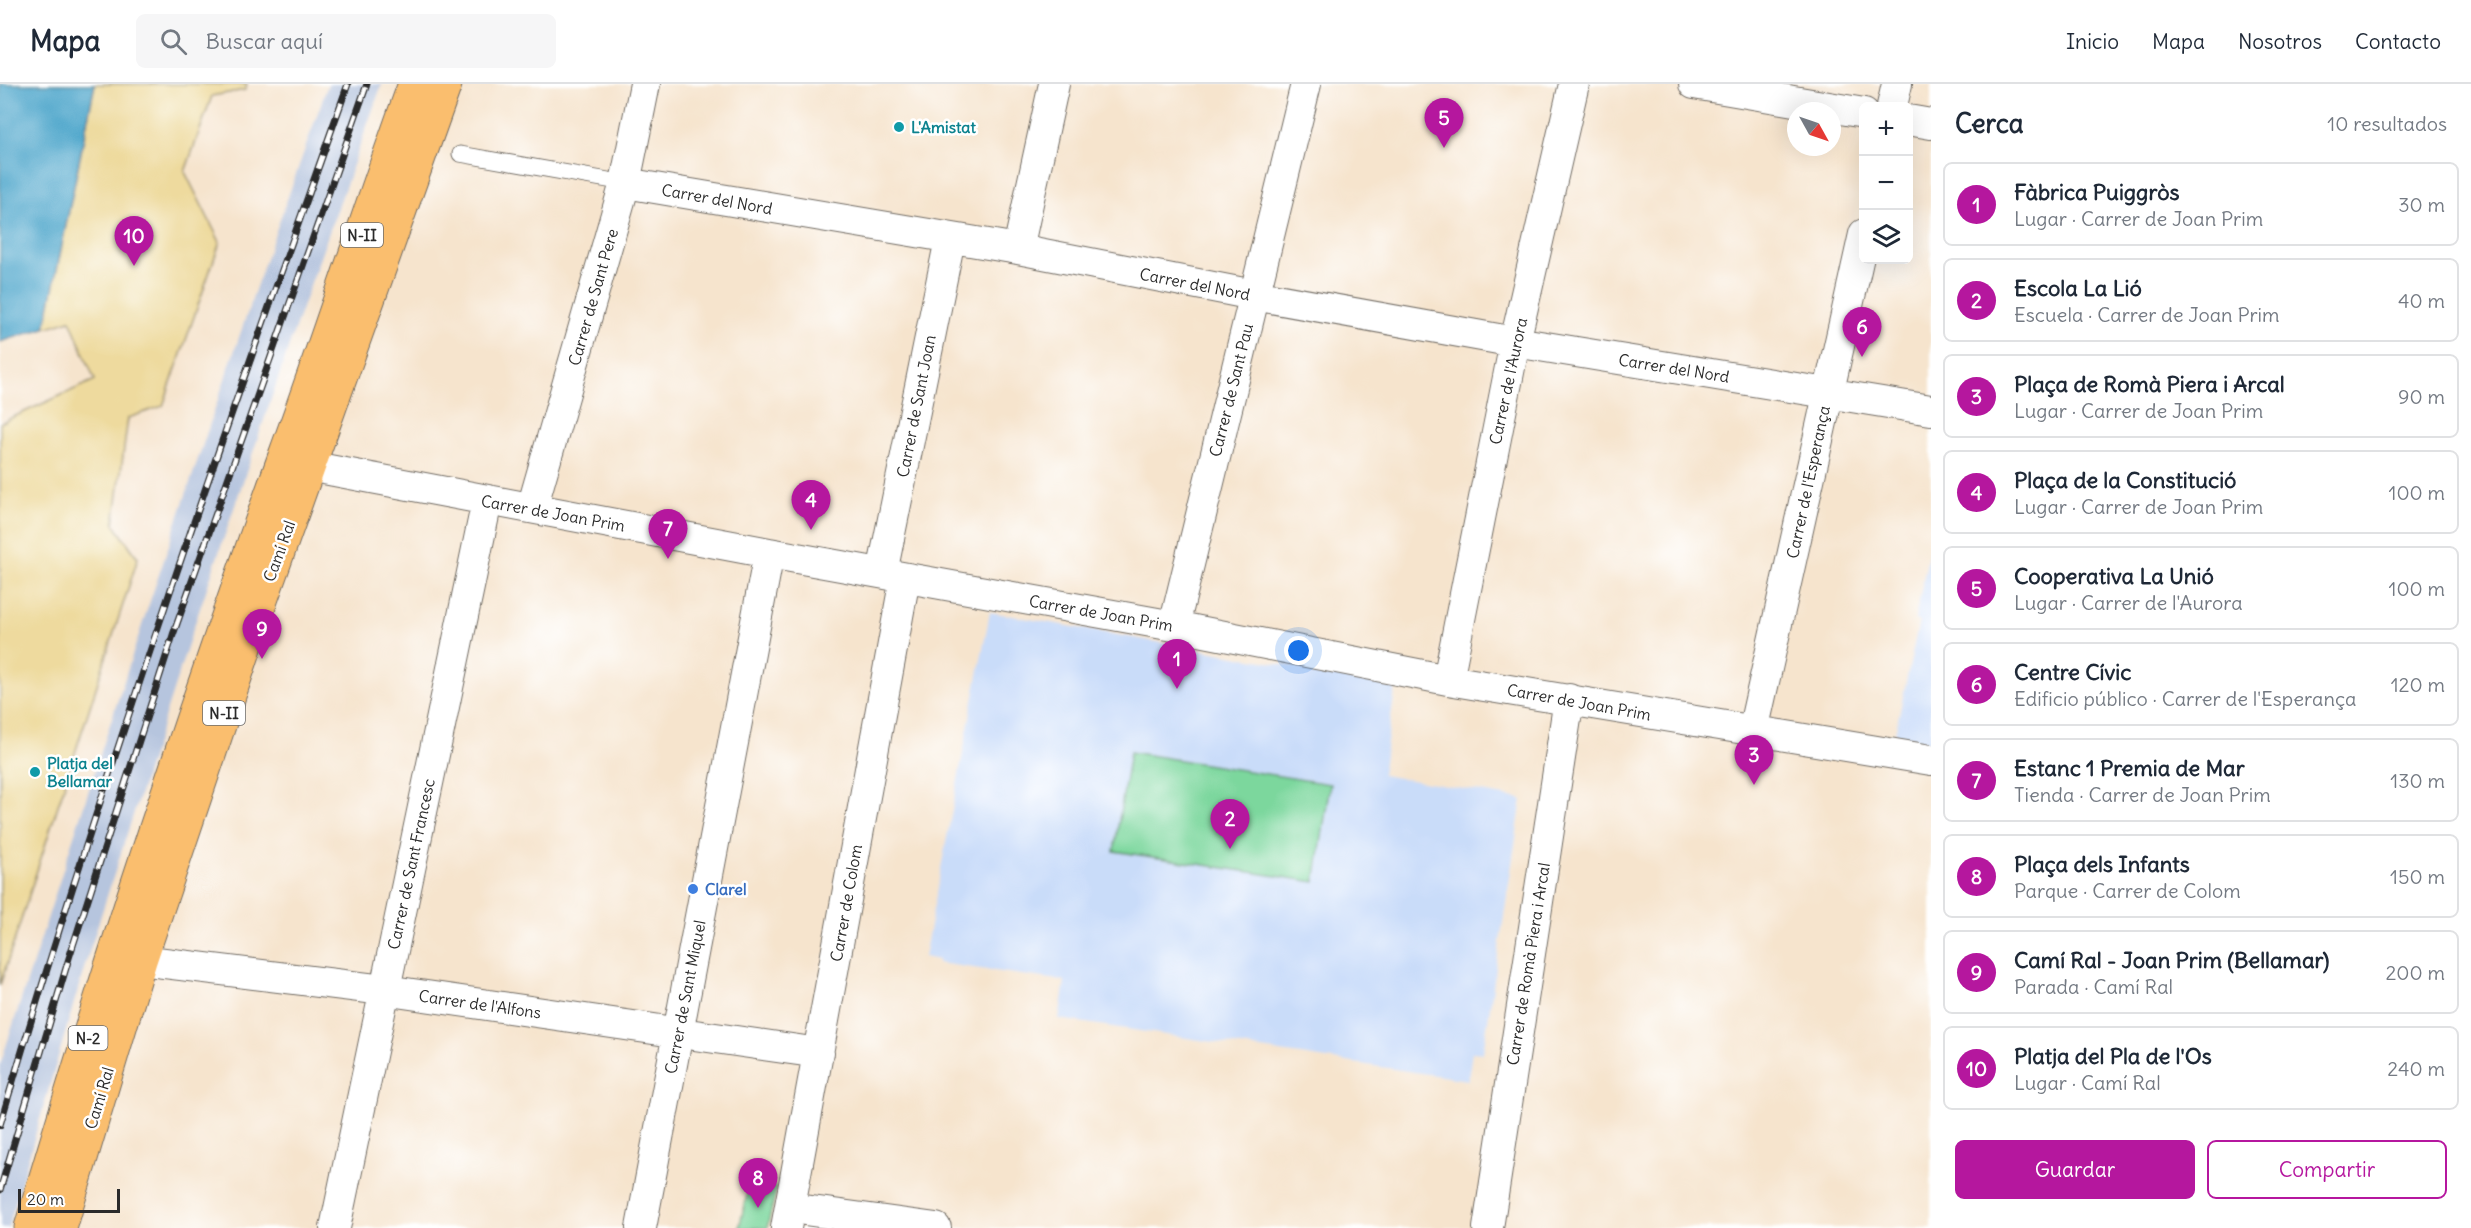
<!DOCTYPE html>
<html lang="es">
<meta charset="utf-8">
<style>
body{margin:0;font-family:Delius,sans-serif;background:#f6f6f7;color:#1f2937}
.controls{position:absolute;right:18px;top:18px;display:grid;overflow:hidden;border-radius:9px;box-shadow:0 6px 24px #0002}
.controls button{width:54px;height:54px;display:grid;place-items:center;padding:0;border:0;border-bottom:2px solid #e0e1e3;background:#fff;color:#1f2937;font:30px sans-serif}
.compass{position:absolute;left:1787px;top:18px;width:54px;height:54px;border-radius:50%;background:#fff;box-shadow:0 6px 24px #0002;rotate:130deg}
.scale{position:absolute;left:18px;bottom:15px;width:102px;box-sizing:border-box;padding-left:6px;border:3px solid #2b2b2b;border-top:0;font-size:16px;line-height:21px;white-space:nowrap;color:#2b2b2b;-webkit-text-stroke:4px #fff;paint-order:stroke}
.you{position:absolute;left:1299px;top:567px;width:21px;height:21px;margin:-15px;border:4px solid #fff;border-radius:50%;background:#1a73e8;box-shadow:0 0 0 9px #1a73e833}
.badge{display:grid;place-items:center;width:39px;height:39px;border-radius:50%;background:#b5179e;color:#fff;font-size:20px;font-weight:700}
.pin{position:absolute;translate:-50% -50px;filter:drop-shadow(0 2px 3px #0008)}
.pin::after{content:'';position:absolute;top:32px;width:21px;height:18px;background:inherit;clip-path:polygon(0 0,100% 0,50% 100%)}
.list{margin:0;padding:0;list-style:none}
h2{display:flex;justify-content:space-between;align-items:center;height:78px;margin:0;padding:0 24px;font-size:26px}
h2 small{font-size:20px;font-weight:400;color:#747a83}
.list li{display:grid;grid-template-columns:39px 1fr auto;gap:18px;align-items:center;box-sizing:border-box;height:84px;margin:0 12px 12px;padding:0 12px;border:2px solid #e0e1e3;border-radius:9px}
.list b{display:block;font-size:22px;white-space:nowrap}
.list p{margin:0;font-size:20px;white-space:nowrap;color:#747a83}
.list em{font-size:20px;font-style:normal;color:#747a83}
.actions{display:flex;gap:12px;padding:18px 24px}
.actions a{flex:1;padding:14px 0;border:2px solid #b5179e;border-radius:9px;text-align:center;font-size:21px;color:#b5179e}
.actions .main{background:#b5179e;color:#fff}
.icon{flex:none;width:33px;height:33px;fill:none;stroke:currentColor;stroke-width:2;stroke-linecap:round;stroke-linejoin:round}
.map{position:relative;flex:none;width:1931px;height:1144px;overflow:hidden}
header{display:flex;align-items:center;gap:36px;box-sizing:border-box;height:84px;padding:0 30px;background:#fff;border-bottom:2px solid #e0e1e3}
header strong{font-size:28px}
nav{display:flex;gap:33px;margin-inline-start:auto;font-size:21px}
.search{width:420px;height:54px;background:#f6f6f7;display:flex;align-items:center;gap:15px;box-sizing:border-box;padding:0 21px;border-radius:9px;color:#747a83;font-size:22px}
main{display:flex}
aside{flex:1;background:#fff}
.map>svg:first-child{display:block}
.built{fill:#c9dcf9}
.industrial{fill:#b6c5de}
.green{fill:#7cd79d;stroke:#548164;stroke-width:1.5}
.sand{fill:#eeda9e;stroke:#8c8264;stroke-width:1.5}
.water{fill:#4ea6cb;stroke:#3c687b;stroke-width:1.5}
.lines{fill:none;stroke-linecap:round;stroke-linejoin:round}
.service-casing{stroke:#726c64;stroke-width:17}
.minor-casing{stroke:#726c64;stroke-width:32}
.primary-casing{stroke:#726c64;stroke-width:35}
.service{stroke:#fff;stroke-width:15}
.minor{stroke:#fff;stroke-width:30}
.primary{stroke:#fabe6e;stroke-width:33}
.rail-casing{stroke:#2b2b2b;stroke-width:7}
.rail{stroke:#fff;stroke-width:4.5;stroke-dasharray:14;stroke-linecap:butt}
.culture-dot{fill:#0f9aa8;stroke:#fff;stroke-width:2}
.shop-dot{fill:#3f7fe0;stroke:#fff;stroke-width:2}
.labels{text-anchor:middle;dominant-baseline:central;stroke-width:5;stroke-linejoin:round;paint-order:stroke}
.shield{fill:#fff;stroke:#6b6b6b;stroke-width:1.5}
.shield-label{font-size:15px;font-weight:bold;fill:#2b2b2b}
.culture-label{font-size:16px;font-weight:bold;fill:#0d838f;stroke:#fff;text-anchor:start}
.street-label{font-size:16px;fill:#2b2b2b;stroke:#fff}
.shop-label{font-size:16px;font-weight:bold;fill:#366cbe;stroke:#fff;text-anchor:start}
</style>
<header>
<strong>Mapa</strong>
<div class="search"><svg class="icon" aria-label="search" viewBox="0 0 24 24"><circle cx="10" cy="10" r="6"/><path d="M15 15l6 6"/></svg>Buscar aquí</div>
<nav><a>Inicio</a><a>Mapa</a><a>Nosotros</a><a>Contacto</a></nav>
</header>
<main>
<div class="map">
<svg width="1931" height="1144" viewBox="0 0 1931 1144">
<rect width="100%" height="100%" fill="#fff"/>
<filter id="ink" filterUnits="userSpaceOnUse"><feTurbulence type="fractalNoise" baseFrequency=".0167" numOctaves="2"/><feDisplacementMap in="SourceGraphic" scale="12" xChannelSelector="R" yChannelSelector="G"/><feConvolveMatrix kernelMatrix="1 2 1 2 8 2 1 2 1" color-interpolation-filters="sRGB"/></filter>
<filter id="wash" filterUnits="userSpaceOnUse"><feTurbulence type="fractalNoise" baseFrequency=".008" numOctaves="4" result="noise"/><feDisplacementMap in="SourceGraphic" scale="24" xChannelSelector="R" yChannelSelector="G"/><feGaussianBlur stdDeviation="1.35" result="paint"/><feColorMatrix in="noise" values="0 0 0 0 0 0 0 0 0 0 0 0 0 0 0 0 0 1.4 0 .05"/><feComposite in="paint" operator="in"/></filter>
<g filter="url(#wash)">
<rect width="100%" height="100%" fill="#f6e4cd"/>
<path class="built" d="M1931 458V660L1894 654 1919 538 1915 536Z
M990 528 1396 601 1382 691 1522 715 1483 969 1472 968 1468 996 1059 935 1065 897 938 879V876L924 873Z"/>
<path class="industrial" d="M328 0H382L302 224 189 557 86 878 8 1144H0V981L144 535 256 203Z"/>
<path class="green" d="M1130 668 1330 700 1315 798 1114 767Z
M750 1098 777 1103 767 1144H739Z"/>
<path class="sand" d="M95 0H247L245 6 212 12 185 88 220 158 163 322 128 334 114 440 138 474 0 901V339L95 296 70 236 45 244Z"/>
<path class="water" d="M0 0H95L45 244 0 258Z"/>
</g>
<g filter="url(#ink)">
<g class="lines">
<g class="service-casing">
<path id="service" d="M460 70 625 99"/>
</g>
<g class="minor-casing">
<path id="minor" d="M1694 0 1864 29
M1892 22 1897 0
M1908 36 1931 40
M625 99 1018 165 1254 211 1515 258 1931 326
M1018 165 1054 0
M308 382 769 469 1174 542 1448 596 1931 676
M532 424 625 99 645 0
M882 489 950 155
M1174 542 1306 0
M1448 596 1515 258 1574 0
M1753 647 1864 150
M140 876 384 906 819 969
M790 1124 936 1144
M335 1144 487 417
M641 1144 769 469
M786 1144 905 494
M1488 1144 1569 615"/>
</g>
<g class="primary-casing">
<path id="primary" d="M31 1144C107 884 193 627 285 372 330 249 370 124 415 0
M60 1144 140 876 262 513 445 0"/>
</g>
<use href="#service" class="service"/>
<use href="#minor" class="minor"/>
<use href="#primary" class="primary"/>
<g class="rail-casing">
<path id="rail" d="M0 1041C103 690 225 345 348 0
M0 1106 69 874 173 551 367 0"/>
</g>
<use href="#rail" class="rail"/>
</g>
</g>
<g class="culture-dot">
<circle cx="899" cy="43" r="6"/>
<circle cx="35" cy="688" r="6"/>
</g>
<circle class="shop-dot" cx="693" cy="805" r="6"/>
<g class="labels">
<g class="shield">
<rect x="341" y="139" width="42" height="24" rx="4.5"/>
<rect x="203" y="617" width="42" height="24" rx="4.5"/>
<rect x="68.5" y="942" width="39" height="24" rx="4.5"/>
</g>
<g class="shield-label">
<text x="362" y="151">N-II</text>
<text x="224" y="629">N-II</text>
<text x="88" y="954">N-2</text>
</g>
<g class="culture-label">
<text x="911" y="43">L'Amistat</text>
<text x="47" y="679">Platja del<tspan x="47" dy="18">Bellamar</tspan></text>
</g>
<g class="street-label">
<text transform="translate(717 115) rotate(10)">Carrer del Nord</text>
<text transform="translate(1195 200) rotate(11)">Carrer del Nord</text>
<text transform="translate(593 213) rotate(-74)">Carrer de Sant Pere</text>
<text transform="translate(1674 284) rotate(9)">Carrer del Nord</text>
<text transform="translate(1508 297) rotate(-78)">Carrer de l'Aurora</text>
<text transform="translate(1231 306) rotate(-76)">Carrer de Sant Pau</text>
<text transform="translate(916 322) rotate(-79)">Carrer de Sant Joan</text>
<text transform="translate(1808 398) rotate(-78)">Carrer de l'Esperança</text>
<text transform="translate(553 429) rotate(10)">Carrer de Joan Prim</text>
<text transform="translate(279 467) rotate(-70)">Camí Ral</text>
<text transform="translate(1101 529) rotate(10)">Carrer de Joan Prim</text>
<text transform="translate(1579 618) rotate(10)">Carrer de Joan Prim</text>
<text transform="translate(411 780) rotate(-78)">Carrer de Sant Francesc</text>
<text transform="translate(846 819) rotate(-80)">Carrer de Colom</text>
<text transform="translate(1528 880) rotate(-81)">Carrer de Romà Piera i Arcal</text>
<text transform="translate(685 913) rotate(-79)">Carrer de Sant Miquel</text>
<text transform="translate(480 920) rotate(8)">Carrer de l'Alfons</text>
<text transform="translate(99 1014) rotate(-73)">Camí Ral</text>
</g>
<g class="shop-label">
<text x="705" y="805">Clarel</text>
</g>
</g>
</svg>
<div class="controls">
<button>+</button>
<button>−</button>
<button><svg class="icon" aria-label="layers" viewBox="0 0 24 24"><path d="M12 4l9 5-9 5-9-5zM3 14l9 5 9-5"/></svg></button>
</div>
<svg class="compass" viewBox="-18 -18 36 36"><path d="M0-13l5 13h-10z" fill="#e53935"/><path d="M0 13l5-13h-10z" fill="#747a83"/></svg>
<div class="scale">20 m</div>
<div class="you"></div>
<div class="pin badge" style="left:1177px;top:605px">1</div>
<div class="pin badge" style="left:1230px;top:765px">2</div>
<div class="pin badge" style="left:1754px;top:701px">3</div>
<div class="pin badge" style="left:811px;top:446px">4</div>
<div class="pin badge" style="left:1444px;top:64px">5</div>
<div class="pin badge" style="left:1862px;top:273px">6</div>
<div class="pin badge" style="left:668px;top:475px">7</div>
<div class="pin badge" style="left:758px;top:1124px">8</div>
<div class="pin badge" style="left:262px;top:575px">9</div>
<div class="pin badge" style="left:134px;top:182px">10</div>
</div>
<aside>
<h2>Cerca<small>10 resultados</small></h2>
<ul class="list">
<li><span class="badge">1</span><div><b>Fàbrica Puiggròs</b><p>Lugar · Carrer de Joan Prim</p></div><em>30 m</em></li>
<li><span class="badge">2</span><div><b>Escola La Lió</b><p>Escuela · Carrer de Joan Prim</p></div><em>40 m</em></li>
<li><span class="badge">3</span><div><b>Plaça de Romà Piera i Arcal</b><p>Lugar · Carrer de Joan Prim</p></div><em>90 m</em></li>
<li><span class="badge">4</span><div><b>Plaça de la Constitució</b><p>Lugar · Carrer de Joan Prim</p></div><em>100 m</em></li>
<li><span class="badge">5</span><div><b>Cooperativa La Unió</b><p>Lugar · Carrer de l'Aurora</p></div><em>100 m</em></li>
<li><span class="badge">6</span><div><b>Centre Cívic</b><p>Edificio público · Carrer de l'Esperança</p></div><em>120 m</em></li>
<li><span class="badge">7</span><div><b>Estanc 1 Premia de Mar</b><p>Tienda · Carrer de Joan Prim</p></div><em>130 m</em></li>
<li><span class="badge">8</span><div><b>Plaça dels Infants</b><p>Parque · Carrer de Colom</p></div><em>150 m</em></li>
<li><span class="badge">9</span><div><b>Camí Ral - Joan Prim (Bellamar)</b><p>Parada · Camí Ral</p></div><em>200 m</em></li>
<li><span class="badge">10</span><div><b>Platja del Pla de l'Os</b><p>Lugar · Camí Ral</p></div><em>240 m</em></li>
</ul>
<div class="actions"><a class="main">Guardar</a><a>Compartir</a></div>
</aside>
</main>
